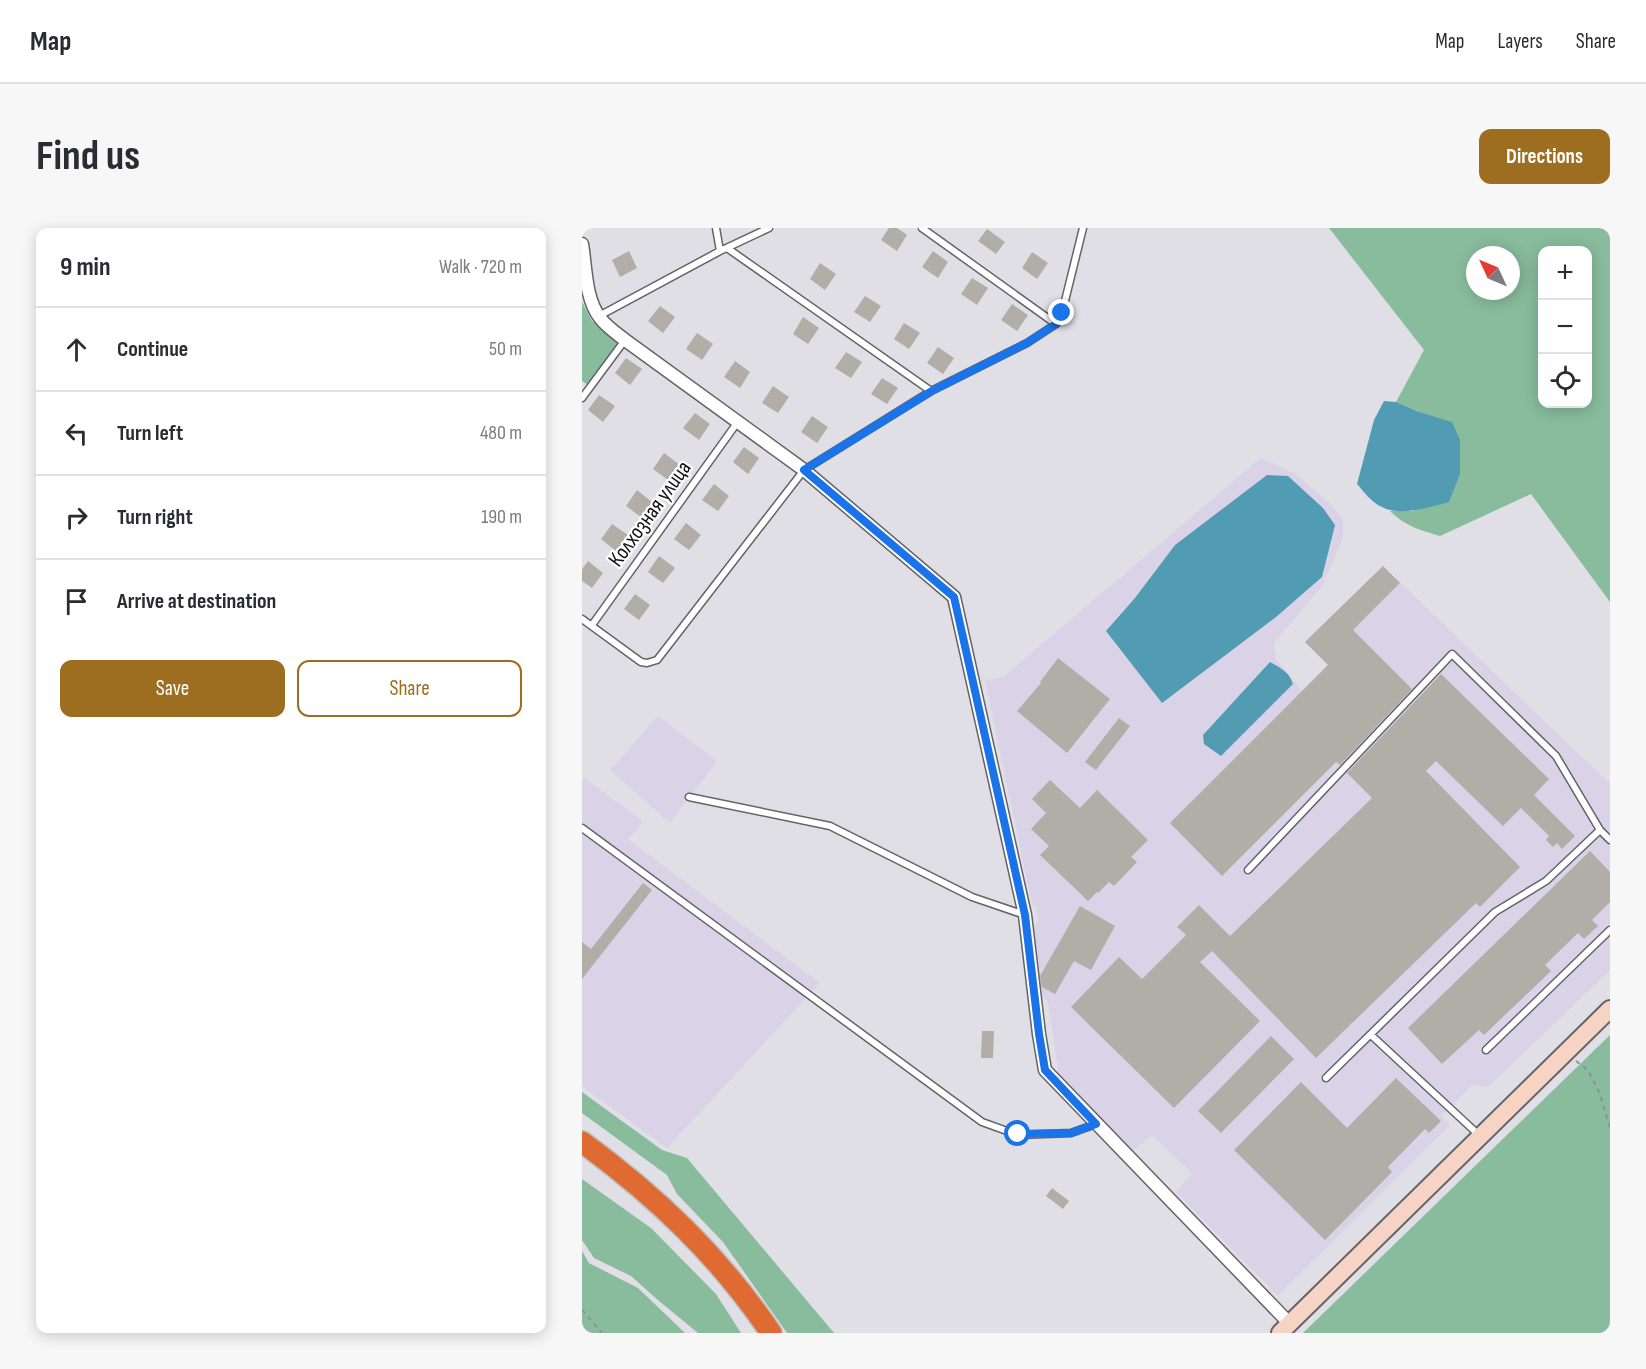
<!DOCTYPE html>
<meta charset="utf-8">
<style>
body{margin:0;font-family:"Sofia Sans Condensed",sans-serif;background:#f7f7f7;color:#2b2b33}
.controls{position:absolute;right:18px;top:18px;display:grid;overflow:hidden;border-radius:12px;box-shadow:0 3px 15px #0003}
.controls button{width:54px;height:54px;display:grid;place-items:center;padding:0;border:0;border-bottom:2px solid #e1e1e2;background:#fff;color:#2b2b33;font:30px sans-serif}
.compass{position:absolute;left:884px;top:18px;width:54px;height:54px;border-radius:50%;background:#fff;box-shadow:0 3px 15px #0003;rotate:314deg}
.stop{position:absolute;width:18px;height:18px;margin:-14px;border:4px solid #1a73e8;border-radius:50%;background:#fff}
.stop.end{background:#1a73e8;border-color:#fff;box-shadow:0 2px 6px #0008}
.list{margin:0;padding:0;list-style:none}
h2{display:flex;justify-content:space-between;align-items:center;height:78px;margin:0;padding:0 24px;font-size:26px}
h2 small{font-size:20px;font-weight:400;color:#7c7c81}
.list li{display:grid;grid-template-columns:39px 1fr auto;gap:18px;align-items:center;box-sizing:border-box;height:84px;padding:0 24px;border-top:2px solid #e1e1e2}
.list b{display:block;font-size:22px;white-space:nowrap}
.list em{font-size:20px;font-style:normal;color:#7c7c81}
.actions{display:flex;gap:12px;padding:18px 24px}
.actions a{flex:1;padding:14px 0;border:2px solid #9d6e20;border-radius:12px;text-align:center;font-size:21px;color:#9d6e20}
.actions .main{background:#9d6e20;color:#fff}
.icon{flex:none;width:33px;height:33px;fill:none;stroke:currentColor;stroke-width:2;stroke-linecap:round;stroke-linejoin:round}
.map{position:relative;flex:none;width:1028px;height:1105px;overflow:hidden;border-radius:12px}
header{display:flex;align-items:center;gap:36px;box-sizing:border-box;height:84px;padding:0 30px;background:#fff;border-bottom:2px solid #e1e1e2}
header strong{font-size:28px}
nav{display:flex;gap:33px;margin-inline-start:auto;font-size:21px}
.intro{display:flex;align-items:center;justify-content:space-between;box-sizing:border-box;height:144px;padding:0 36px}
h1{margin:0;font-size:42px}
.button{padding:15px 27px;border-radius:12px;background:#9d6e20;color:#fff;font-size:21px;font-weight:700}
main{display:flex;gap:36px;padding:0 36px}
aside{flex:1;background:#fff;border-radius:12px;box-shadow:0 3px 15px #0003}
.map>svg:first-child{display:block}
.industrial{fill:#dad2e7}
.green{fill:#88bc9c;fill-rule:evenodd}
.water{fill:#529cb3}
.building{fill:#b1ada7}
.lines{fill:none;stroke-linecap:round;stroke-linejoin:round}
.lane-casing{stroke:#646369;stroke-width:9}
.street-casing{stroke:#646369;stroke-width:15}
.secondary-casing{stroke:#646369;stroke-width:20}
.highway-casing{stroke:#bcbcbd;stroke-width:24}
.path{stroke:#909095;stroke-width:2;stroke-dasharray:4.5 4.5;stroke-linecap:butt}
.lane{stroke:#fff;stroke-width:6}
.street{stroke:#fff;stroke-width:12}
.secondary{stroke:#f6d3c2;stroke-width:16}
.highway{stroke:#e06b32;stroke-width:21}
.route{stroke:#1a73e8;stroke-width:8}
.labels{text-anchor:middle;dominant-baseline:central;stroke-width:4.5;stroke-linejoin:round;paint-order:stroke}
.street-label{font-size:22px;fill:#111113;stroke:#fff}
</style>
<header>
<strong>Map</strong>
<nav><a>Map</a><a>Layers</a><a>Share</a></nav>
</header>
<div class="intro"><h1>Find us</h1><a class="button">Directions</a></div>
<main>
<aside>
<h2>9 min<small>Walk · 720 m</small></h2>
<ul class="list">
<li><svg class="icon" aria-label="ahead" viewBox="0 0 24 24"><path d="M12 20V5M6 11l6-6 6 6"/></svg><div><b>Continue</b></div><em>50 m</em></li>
<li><svg class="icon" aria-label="left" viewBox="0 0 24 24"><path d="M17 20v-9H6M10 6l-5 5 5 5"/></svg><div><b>Turn left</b></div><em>480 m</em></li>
<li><svg class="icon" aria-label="right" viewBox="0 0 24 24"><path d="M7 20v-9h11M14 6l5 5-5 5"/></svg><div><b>Turn right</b></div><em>190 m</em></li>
<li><svg class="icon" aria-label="arrive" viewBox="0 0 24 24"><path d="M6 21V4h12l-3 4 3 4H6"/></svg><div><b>Arrive at destination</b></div></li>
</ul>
<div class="actions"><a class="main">Save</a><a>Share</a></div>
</aside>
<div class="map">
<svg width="1028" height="1105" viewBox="0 0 1028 1105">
<rect width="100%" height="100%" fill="#e0dfe6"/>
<path class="industrial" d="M679 230 714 246 748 276 761 292V309L741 357 692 415 694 431 720 462 746 436 723 414 801 338 1028 556V742L906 859 891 857 859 888 868 897 696 1068 594 964 610 946 570 907 551 923 477 848 466 774 459 766 451 700 456 693 454 678 450 676 403 452 421 449Z
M76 488 135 533 88 595 28 542Z
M2 550 61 593 46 611 238 755 85 920 0 858V553Z"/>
<path class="green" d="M747 0H1028V374L949 266 858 308C838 302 823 298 808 283H832L837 184 814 174 842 122ZM960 22H1005V176H960ZM893 27H929V63H893Z
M0 74 10 93 39 114 6 157 0 153Z
M1028 807V1105H721Z
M0 864 80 922 105 930 252 1105H205L141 1014 95 966 85 947 0 885Z
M0 951 69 1000 134 1066 159 1105H116L77 1073 49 1048 12 1030 0 1012Z
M0 1023 7 1035 56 1060 103 1105H0Z"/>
<path class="water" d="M802 173 814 174 837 184 870 194 878 212V246L867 274C848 279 818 289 800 279 790 275 782 264 775 256L792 192Z
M685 247 706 248 741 280 753 297 740 349 694 389 580 475 524 403 553 370 593 317Z
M688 434C699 440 707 444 711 456L639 528 622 516 621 507Z"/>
<path class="building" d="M307 0H315L325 7 315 23 299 12Z
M405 1 423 14 414 26 396 13Z
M47 23 55 40 38 49 30 32Z
M351 23 366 34 356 50 340 39Z
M450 24 466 35 455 51 440 40Z
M238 35 254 46 243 62 228 51Z
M390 50 406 60 395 77 379 66Z
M283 68 299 78 288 94 272 84Z
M430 76 446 87 435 103 419 92Z
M78 78 93 89 81 105 66 93Z
M221 89 237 100 226 116 211 106Z
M322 95 338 105 327 121 312 111Z
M115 105 131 116 120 132 104 121Z
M356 119 372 130 361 146 345 135Z
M264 124 280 134 269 150 253 140Z
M44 130 60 141 48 157 33 145Z
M153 133 168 144 158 160 142 149Z
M300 150 316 160 305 176 289 166Z
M191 158 207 169 196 185 180 175Z
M17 167 33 178 21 194 6 182Z
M113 185 128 196 117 212 101 200Z
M230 188 246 199 235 215 219 204Z
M162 219 177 230 166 246 151 234Z
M82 225 98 237 86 252 71 241Z
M132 256 147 268 136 283 120 272Z
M55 262 70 274 59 289 44 278Z
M104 295 119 307 107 322 92 311Z
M30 296 46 307 34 323 19 311Z
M77 328 93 340 81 355 66 344Z
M6 333 21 345 10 360 0 353V341Z
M801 338 818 355 771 402 830 461 758 537 754 534 640 648 588 595 746 437 723 414Z
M53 366 68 377 57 392 42 381Z
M476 430 528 471 485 525 435 483 459 455 458 454Z
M859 446 967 551 952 567 993 608 980 621 975 615 971 619 964 612 967 608 939 580 921 598 854 533 844 543 938 639 898 679 894 675 734 830 630 723 618 734 678 793 592 880 489 779 537 729 560 751 604 707 595 699 617 677 648 708 790 570 765 545Z
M537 490 548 498 514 542 503 534Z
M468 552 498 580 515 562 566 612 549 629 555 634 532 658 527 654 516 665 515 664 506 673 458 627 467 618 449 601 464 585 450 571Z
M1008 623 1028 644V674L1010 692 1016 698 1002 711 996 705 963 737 969 743 902 807 897 802 860 836 826 800Z
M61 655 70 662 0 751V714L9 721Z
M498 678 533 698 509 742 492 733 473 766 460 759 458 748Z
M400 803H412L411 830H399Z
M689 808 712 831 639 905 616 883Z
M814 850 859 893 847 905 843 901 806 939 810 944 743 1012 652 922 719 854 765 900Z
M470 960 487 973 481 981 464 968Z"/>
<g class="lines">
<g class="lane-casing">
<path id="lane" d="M134 0 138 23
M340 0 474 96
M145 20 349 163
M17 88 138 23 187 0
M0 170 43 112
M0 391 59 434 65 435 75 432 222 242 349 163 445 115 474 96 480 85 501 0
M10 397 155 195
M107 569 248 598 390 669 443 687
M0 600 400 894 436 907 489 905 514 896
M1018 602 1028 612
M666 642 870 426 974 528 1018 602 964 653 913 684 744 850
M789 807 898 908
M904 822 1028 702"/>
</g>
<g class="street-casing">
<path id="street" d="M0 16C4 40 3 70 18 90 25 99 34 105 43 112L222 242 372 369 443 687 457 806 463 842 708 1096"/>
</g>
<g class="secondary-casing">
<path id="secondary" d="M698 1105 1028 781"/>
</g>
<g class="highway-casing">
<path id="highway" d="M0 914C75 969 137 1028 189 1105"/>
</g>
<path class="path" d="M994 833 1006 842 1018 866 1028 901
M0 1082 20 1105"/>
<use href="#lane" class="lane"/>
<use href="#street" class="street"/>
<use href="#secondary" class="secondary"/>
<use href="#highway" class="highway"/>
</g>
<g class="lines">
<path class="route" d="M436 906 489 905 514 896 463 842 457 806 443 687 372 369 222 242 350 163 445 115 474 96 480 85"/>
</g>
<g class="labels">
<g class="street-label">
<text transform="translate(68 286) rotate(-54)">Колхозная улица</text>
</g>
</g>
</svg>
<div class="controls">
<button>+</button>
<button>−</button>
<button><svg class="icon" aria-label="locate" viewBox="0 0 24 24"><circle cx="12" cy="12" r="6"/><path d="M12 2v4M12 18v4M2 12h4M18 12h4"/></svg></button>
</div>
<svg class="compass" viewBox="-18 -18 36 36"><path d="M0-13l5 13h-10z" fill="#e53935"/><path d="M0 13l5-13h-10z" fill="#7c7c81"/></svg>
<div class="stop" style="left:436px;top:906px"></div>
<div class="stop end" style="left:480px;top:85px"></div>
</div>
</main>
